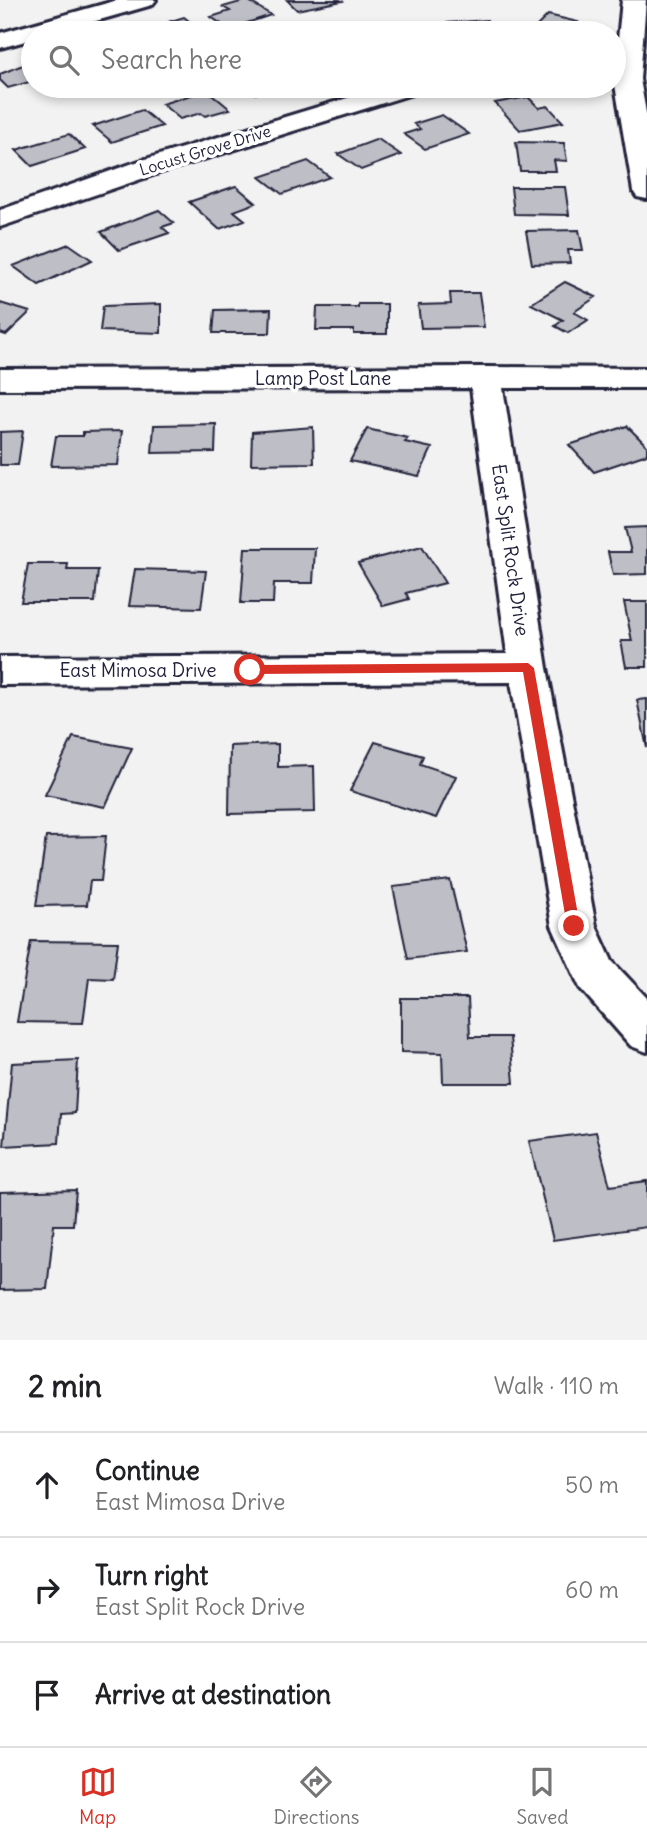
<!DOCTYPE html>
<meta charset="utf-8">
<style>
body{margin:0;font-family:Delius,sans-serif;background:#f2f2f2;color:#202124}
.stop{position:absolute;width:21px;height:21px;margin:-16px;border:5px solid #d93025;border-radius:50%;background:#fff}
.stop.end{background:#d93025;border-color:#fff;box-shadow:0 2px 7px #0008}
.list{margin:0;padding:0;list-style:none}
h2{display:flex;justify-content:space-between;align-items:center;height:91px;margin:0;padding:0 28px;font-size:30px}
h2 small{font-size:23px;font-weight:400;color:#757577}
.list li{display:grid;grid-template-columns:46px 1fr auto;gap:21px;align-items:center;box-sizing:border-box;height:105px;padding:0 28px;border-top:2px solid #e0e0e0}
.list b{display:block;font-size:26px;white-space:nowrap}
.list p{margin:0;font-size:23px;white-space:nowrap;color:#757577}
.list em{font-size:23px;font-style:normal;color:#757577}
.icon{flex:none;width:38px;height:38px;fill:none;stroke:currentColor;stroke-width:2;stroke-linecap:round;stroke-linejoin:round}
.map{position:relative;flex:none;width:647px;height:1340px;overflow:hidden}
.search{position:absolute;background:#fff;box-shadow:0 4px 10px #0003;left:21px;right:21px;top:21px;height:77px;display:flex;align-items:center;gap:18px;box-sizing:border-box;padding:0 24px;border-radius:38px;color:#757577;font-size:26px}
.sheet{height:406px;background:#fff}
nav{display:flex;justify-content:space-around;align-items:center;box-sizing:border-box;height:98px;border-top:2px solid #e0e0e0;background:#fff;font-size:19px;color:#757577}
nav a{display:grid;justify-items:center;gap:4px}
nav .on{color:#d93025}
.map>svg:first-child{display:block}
.building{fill:#bebec6;stroke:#22223b;stroke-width:2}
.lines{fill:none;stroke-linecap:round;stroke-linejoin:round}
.minor-casing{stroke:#22223b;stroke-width:6}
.minor{fill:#fff;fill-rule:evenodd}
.route{fill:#d93025}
.labels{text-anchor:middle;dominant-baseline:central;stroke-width:7;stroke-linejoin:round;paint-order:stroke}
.far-street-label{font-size:16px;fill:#22223b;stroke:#fff}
.street-label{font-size:19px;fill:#22223b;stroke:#fff}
</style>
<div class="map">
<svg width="647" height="1340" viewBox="0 0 647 1340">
<rect width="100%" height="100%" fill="#f2f2f3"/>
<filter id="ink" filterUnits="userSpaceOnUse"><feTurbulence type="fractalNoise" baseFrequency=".0143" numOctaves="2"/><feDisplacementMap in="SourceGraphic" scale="14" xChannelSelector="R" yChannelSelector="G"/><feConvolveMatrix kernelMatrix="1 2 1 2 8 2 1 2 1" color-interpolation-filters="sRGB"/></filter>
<g filter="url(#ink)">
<path class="building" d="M247 0 271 15 229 29 211 17 230 11 223 7Z
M287 0H340L342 1 297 10Z
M548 15 578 22 571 30 582 33H530Z
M184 17 204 33 150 32 168 27 166 25 174 22 171 21Z
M487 20 493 33H439L434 24Z
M33 61V81L8 88 0 80V74Z
M243 86H282L255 94Z
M207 90 230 109 205 116 201 113 180 119 162 104Z
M528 97 539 108 548 106 563 122 520 130 495 103Z
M142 110 162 126 112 142 93 126Z
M442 115 469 134 425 149 404 134 420 129 414 124Z
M69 134 85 149 32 166 16 150Z
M378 139 401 155 361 170 338 154Z
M516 142 564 143 567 161 554 160 556 171H520Z
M308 161 330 177 282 194 260 177Z
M236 186 256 203 234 211 245 220 219 229 189 202Z
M511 187H565L569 215 514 214Z
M159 210 174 223 162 227 169 233 119 250 101 232Z
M579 230 583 250H568L570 263 532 264 526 231Z
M69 244 92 260 39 285 13 266Z
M565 282 596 297 574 312 588 320 568 333 555 326 563 320 531 304Z
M450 293H479L484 327 421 328 418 305 451 304Z
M0 303 30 312 6 335 0 333Z
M161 304V333L100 331 103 306Z
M358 304H387V334H354V330H316L317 307H358Z
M271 309 270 333H213L215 310Z
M216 424 215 452 152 453 154 425Z
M627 426 647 446V454L594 472 569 445Z
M313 427 314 463 251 464 252 432Z
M367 429 408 438 405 442 432 448 419 476 350 461Z
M23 431 18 465H0V432Z
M122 431 118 465 51 466 56 436H83V432Z
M647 527V574L613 575 608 552H631L625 528Z
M422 546 445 583 406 593 409 599 383 606 358 563Z
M245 548H315L313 583H274L273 603H241Z
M28 564H68L67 570H98L95 602H21Z
M135 569 206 571 201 608 129 606Z
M624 602H647V667H626L621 641H632Z
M647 699V748L637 700Z
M73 737 132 748 105 807 45 795Z
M375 742 423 756 420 764 456 776 436 818 350 791Z
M278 744V767L314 766 315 812 229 814 230 746Z
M106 836 101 881H90L87 905 36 906 46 837Z
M450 880 467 952 408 959 393 887Z
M31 941 118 942 113 979 89 978 83 1023 17 1022Z
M401 998H468L470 1037H510L514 1083H443L442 1053 401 1052Z
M78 1060 75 1113 61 1114 59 1143 4 1146 12 1063Z
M596 1132 610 1186 647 1181V1227L553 1240 529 1141Z
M76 1190 73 1225H54L47 1289 0 1290V1192Z"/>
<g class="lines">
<g class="minor-casing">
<path id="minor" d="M118 0H156L152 5 54 33H33V39L0 48V33Z
M622 0H646L640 79 647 118V199L637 197 633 191 614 79Z
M387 86H426L422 91 159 173 0 227V210L139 161Z
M485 367 647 368V388H503L547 668 596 926 612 961 647 998V1052L631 1046 580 988 552 926 511 682 0 685V657L507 654 471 388 0 389V369Z"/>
</g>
<use href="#minor" class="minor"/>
</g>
</g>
<path class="route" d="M528 663 534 668 580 926 574 931 567 926 523 672 250 674 245 670 250 665Z"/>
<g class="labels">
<g class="far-street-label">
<text transform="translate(205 150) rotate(-17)">Locust Grove Drive</text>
</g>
<g class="street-label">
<text x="323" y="378">Lamp Post Lane</text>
<text transform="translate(511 550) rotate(82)">East Split Rock Drive</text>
<text x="138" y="670">East Mimosa Drive</text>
</g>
</g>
</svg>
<div class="stop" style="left:250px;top:670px"></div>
<div class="stop end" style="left:574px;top:926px"></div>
<div class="search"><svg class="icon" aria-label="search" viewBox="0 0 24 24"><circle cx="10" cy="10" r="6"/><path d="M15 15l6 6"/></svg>Search here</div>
</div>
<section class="sheet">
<h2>2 min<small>Walk · 110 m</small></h2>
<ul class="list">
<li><svg class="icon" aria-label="ahead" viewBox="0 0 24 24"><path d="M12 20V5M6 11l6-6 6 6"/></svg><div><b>Continue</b><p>East Mimosa Drive</p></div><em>50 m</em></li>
<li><svg class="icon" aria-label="right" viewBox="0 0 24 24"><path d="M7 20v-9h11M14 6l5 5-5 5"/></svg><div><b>Turn right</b><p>East Split Rock Drive</p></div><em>60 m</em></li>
<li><svg class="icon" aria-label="arrive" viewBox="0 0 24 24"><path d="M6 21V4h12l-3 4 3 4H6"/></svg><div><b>Arrive at destination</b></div></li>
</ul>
</section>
<nav>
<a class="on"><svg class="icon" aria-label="map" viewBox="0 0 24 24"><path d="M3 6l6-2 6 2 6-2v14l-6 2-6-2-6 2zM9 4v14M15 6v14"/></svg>Map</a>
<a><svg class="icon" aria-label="directions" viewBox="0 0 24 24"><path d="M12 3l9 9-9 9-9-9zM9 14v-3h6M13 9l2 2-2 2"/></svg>Directions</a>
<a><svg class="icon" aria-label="saved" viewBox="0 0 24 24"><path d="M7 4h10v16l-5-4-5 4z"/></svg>Saved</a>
</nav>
